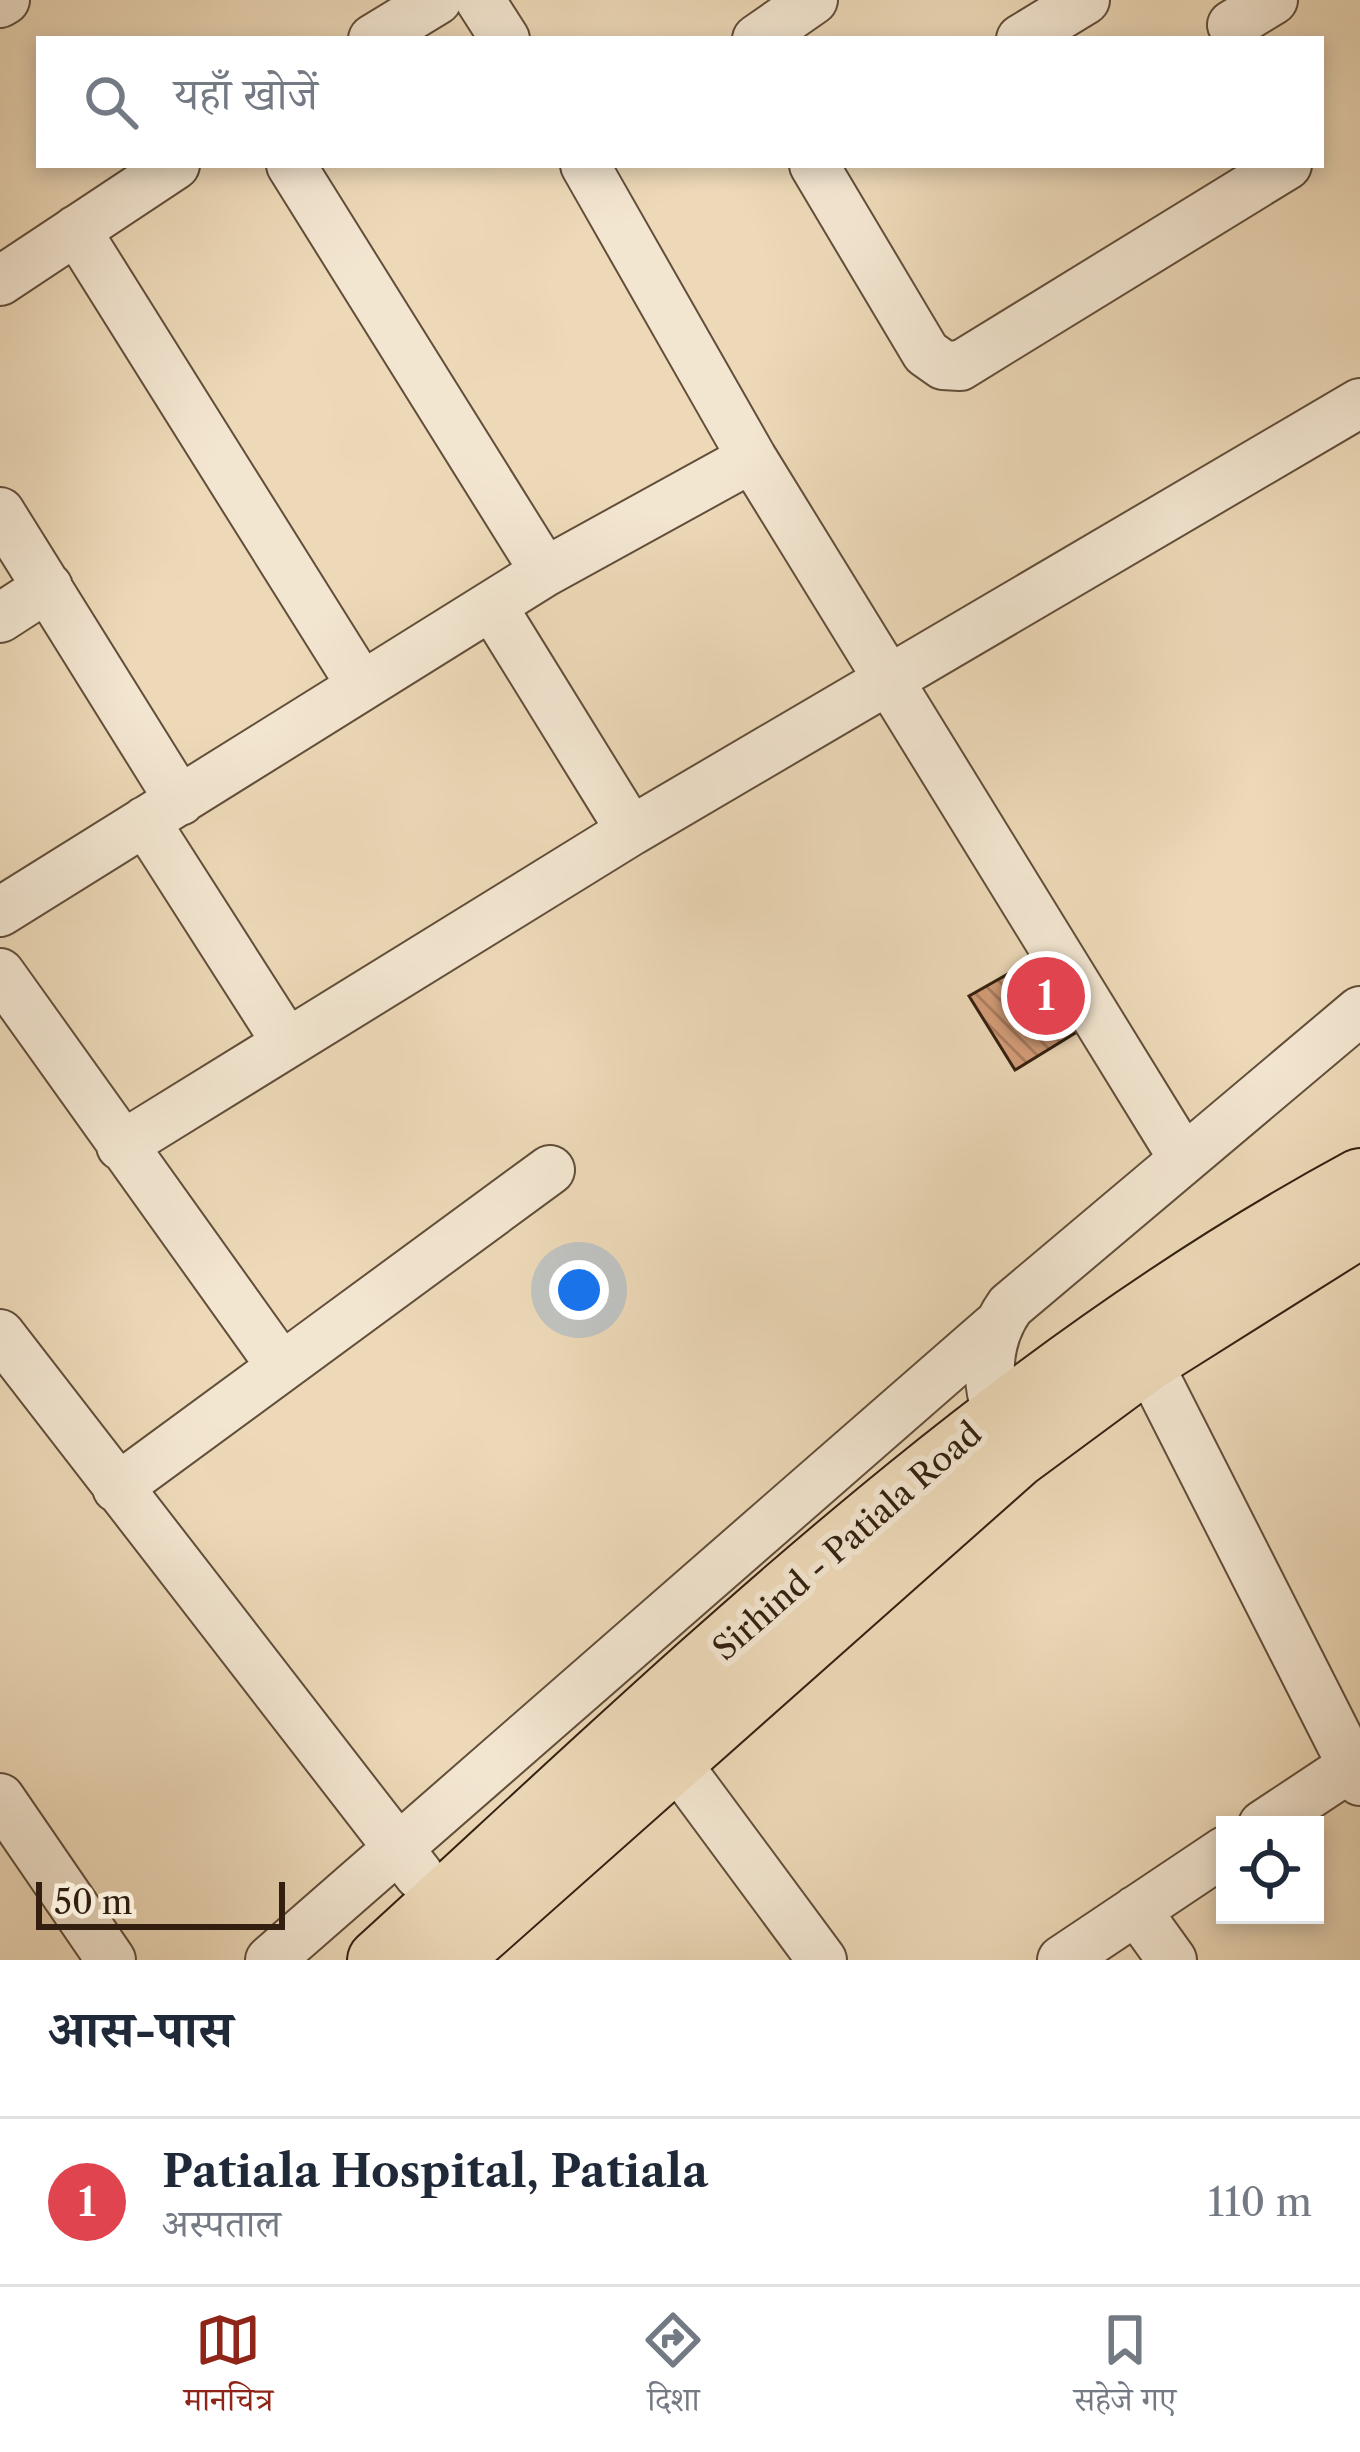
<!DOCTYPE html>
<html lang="hi">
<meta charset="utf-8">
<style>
body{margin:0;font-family:"Libre Caslon Text","Noto Serif Devanagari",serif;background:#f6f6f7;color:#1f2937}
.controls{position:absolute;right:36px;bottom:36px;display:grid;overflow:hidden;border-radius:0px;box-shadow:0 6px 18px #0003}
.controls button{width:108px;height:108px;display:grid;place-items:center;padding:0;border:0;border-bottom:3px solid #e0e1e3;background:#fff;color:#1f2937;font:60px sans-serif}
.scale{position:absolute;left:36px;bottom:30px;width:249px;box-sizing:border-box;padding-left:12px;border:6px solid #331f10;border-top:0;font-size:33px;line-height:42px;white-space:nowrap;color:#331f10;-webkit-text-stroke:9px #f3e6d1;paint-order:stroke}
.you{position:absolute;left:579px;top:1290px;width:42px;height:42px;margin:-30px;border:9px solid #fff;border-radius:50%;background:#1a73e8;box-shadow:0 0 0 18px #1a73e833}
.badge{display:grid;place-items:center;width:78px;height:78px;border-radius:50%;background:#8f2418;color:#fff;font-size:39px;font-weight:700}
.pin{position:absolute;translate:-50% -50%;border:6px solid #fff;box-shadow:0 3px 12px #0006}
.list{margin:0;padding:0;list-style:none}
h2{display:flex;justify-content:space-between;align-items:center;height:156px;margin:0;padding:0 48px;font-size:51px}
h2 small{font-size:39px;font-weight:400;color:#747a83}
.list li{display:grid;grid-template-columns:78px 1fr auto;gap:36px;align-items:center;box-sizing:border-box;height:168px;padding:0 48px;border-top:3px solid #e0e1e3}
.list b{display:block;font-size:45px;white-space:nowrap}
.list p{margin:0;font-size:39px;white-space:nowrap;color:#747a83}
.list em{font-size:39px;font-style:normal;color:#747a83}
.icon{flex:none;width:66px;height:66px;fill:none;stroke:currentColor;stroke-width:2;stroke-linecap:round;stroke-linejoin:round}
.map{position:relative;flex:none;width:1360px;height:1960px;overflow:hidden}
.search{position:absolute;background:#fff;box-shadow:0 6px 18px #0003;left:36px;right:36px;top:36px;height:132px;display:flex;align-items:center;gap:30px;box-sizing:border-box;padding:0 42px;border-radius:0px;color:#747a83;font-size:45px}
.sheet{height:324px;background:#fff}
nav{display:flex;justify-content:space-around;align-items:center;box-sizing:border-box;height:168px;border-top:3px solid #e0e1e3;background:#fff;font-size:33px;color:#747a83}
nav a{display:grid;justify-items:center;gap:6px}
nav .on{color:#8f2418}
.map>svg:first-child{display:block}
.building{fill:url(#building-back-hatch);stroke:#331f10;stroke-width:3}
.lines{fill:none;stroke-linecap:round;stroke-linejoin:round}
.minor-casing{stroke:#624e3a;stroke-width:52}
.major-casing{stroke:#331f10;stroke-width:64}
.minor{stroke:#f3e6d1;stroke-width:48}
.major{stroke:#edd9b8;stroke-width:60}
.labels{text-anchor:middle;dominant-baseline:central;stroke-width:12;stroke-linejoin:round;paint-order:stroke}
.street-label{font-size:33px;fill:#331f10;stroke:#f3e6d1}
</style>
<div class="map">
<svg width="1360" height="1960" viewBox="0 0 1360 1960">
<defs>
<pattern id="building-back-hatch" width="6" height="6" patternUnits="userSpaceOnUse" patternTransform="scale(3)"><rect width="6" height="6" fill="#d49d78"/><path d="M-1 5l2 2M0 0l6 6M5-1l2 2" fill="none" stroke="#ad7f61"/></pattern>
</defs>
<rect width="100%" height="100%" fill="#edd9b8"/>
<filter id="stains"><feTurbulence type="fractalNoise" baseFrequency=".00167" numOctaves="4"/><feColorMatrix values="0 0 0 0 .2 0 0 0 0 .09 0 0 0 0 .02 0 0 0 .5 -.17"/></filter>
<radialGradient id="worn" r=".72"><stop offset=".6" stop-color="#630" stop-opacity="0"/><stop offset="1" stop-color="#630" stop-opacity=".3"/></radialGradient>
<path class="building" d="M1043 954 1085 1027 1015 1070 969 996Z"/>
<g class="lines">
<g class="minor-casing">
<path id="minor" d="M480 0 505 39
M0 3 5 0
M1232 25 1273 0
M373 39 437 0
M757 39 813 0
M1021 39 1085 0
M291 165 545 572
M585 165 752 458 1183 1158
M814 165 926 353 943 365 960 366 1287 165
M76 230 361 685
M0 281 175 165
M0 512 180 801
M492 606 631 831
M0 618 48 587
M145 821 285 1040
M0 912 545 572 752 458
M0 973 281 1366
M121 1146 631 831 1360 403
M0 1334 419 1875
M1147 1361 1360 1781
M1011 1446C987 1400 979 1350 1010 1306L1360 1011
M117 1488 550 1170
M674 1760 822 1960
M0 1798 111 1960
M1263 1825 1352 1766
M1136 1910 1172 1960
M270 1960 995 1327
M1062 1960 1225 1851"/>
</g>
<g class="major-casing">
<path id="major" d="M378 1960C687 1678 989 1379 1360 1179
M450 1960 1017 1457 1147 1361 1360 1227"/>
</g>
<use href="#minor" class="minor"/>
<use href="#major" class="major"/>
</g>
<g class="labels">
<g class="street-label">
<text transform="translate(847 1541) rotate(-41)">Sirhind - Patiala Road</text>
</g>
</g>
<rect width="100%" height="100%" filter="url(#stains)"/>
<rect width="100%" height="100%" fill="url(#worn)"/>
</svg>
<div class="controls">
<button><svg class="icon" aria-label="locate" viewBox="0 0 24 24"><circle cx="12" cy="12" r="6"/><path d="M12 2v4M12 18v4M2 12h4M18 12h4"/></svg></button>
</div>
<div class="scale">50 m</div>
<div class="you"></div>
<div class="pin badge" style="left:1046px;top:996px;background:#e0444e">1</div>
<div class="search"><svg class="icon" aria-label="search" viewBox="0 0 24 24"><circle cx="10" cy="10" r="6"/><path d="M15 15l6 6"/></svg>यहाँ खोजें</div>
</div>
<section class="sheet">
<h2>आस-पास<small></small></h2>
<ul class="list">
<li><span class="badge" style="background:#e0444e">1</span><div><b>Patiala Hospital, Patiala</b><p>अस्पताल</p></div><em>110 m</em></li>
</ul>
</section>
<nav>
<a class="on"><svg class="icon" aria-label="map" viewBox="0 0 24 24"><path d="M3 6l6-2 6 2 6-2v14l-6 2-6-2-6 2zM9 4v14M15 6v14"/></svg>मानचित्र</a>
<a><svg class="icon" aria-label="directions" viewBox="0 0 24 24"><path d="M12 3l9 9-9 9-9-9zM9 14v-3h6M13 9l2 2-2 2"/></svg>दिशा</a>
<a><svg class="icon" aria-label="saved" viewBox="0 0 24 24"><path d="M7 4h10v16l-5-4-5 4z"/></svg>सहेजे गए</a>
</nav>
